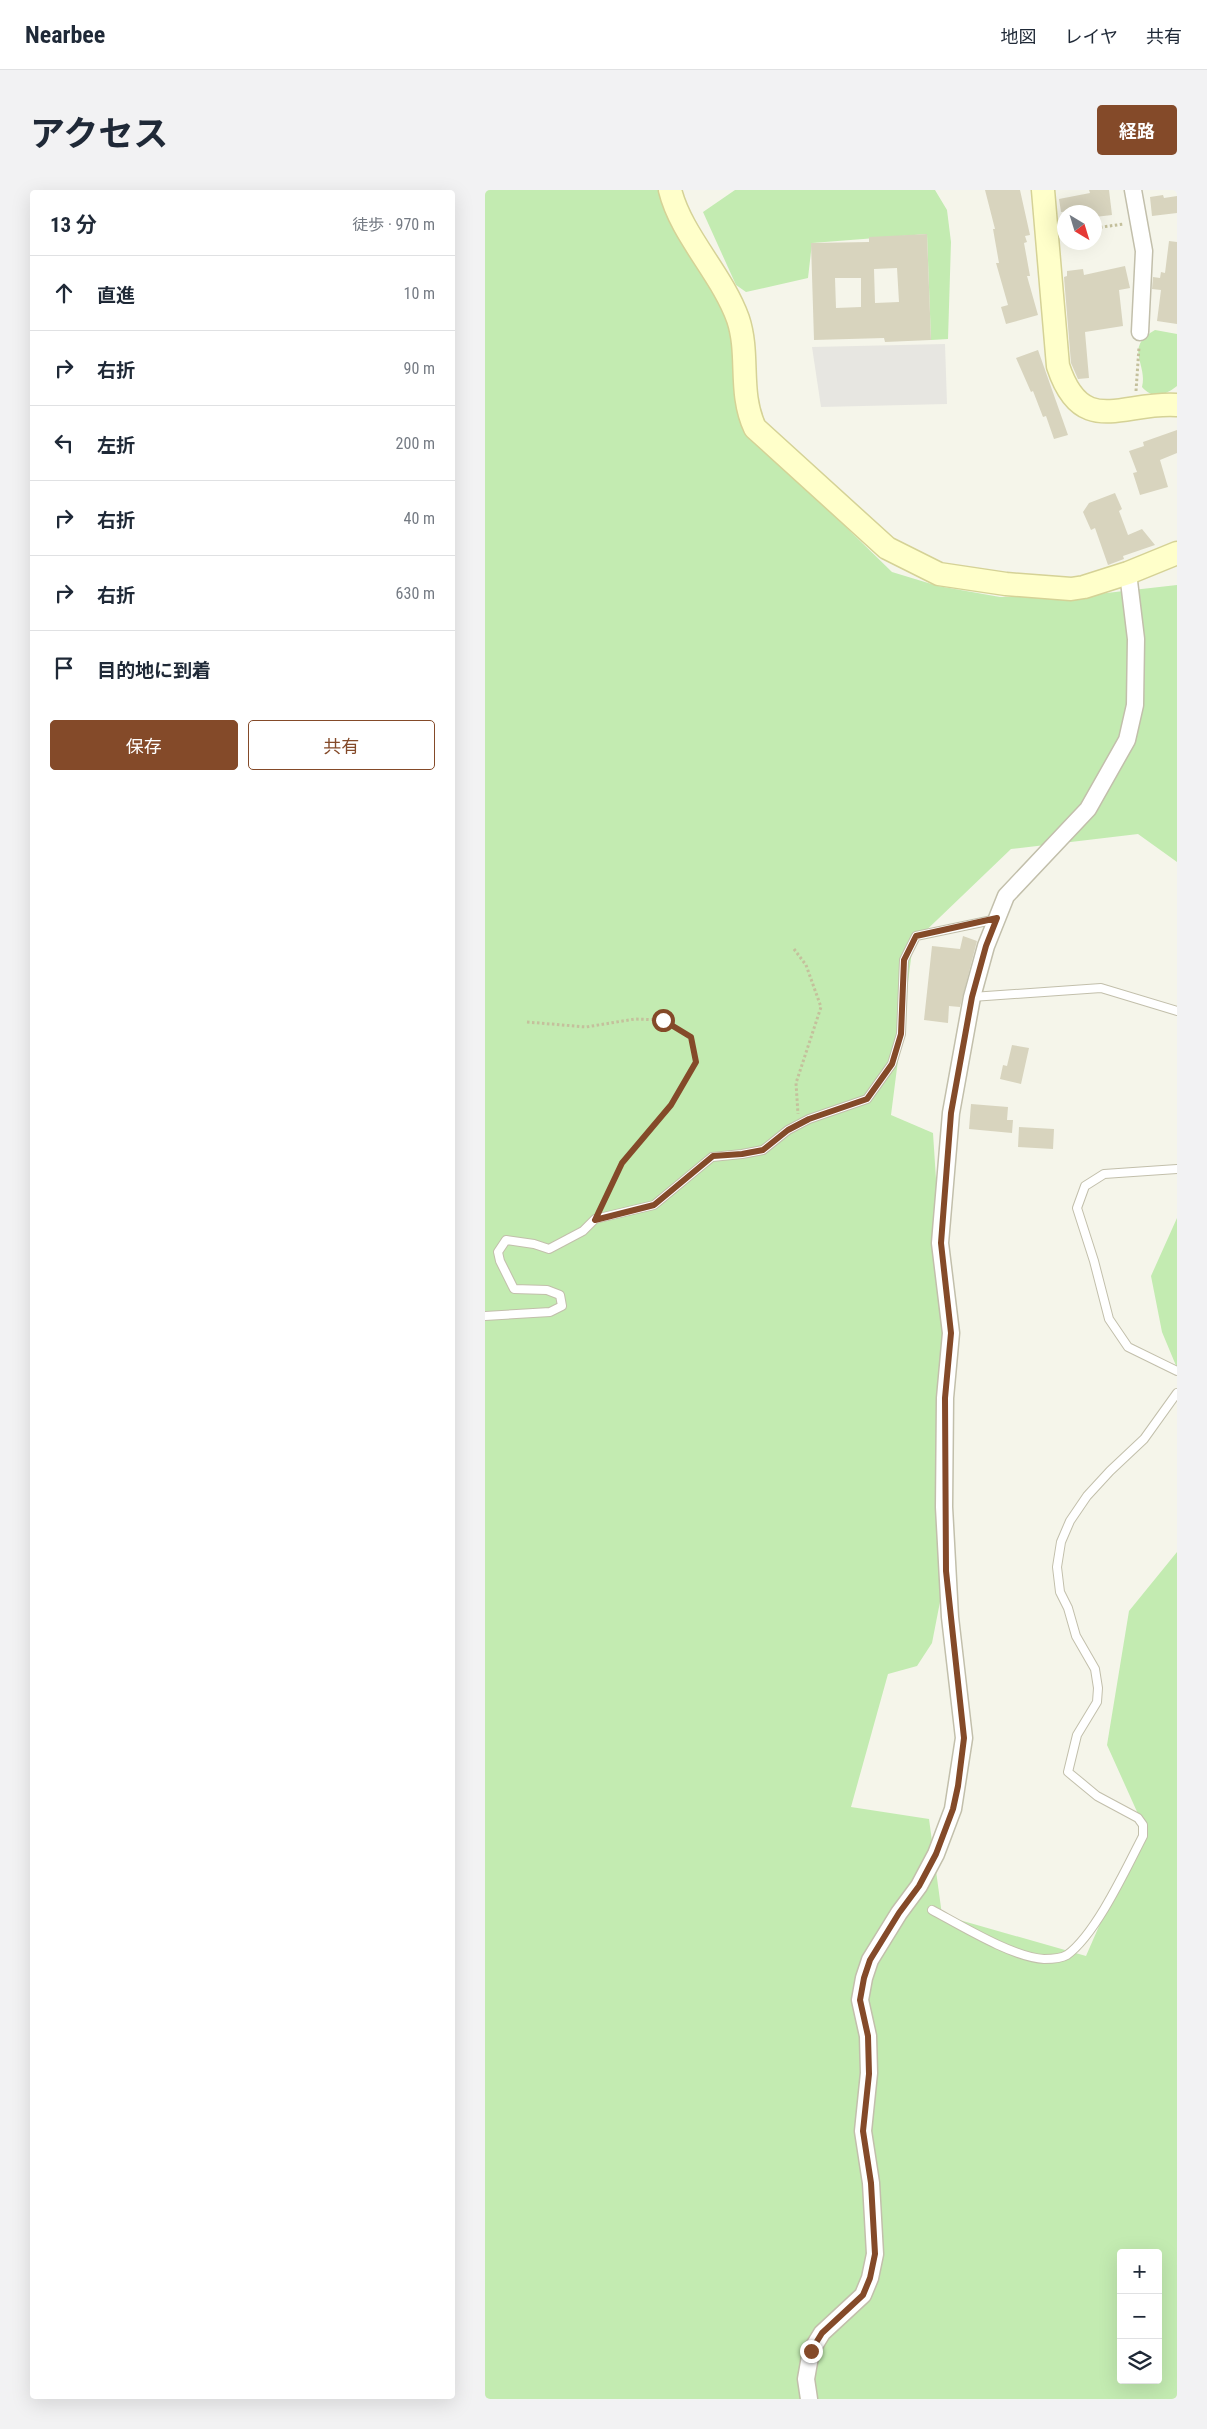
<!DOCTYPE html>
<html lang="ja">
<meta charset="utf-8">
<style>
body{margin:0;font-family:"Roboto Condensed","Noto Sans JP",sans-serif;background:#f2f2f3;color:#1f2937}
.controls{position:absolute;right:15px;bottom:15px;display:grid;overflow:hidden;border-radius:5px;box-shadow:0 5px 20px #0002}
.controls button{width:45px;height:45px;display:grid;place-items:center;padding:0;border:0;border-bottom:1px solid #e0e1e3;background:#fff;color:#1f2937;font:25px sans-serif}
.compass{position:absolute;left:572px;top:15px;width:45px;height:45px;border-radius:50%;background:#fff;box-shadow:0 5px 20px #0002;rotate:142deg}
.stop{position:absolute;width:15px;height:15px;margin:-11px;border:4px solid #844a29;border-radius:50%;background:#fff}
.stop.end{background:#844a29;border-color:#fff;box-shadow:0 1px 5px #0008}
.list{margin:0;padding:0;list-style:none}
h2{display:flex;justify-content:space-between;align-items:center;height:65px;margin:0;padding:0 20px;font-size:21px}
h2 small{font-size:16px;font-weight:400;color:#747a83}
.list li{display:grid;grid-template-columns:32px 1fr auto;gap:15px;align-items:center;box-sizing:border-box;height:75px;padding:0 20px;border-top:1px solid #e0e1e3}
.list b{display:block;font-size:19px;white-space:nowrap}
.list em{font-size:16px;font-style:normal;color:#747a83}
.actions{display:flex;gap:10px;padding:15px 20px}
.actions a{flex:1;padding:11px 0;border:1px solid #844a29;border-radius:5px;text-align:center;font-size:18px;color:#844a29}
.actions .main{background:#844a29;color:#fff}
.icon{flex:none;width:28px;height:28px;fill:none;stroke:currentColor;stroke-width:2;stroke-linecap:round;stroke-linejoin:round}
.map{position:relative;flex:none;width:692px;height:2209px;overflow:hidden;border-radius:5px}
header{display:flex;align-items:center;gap:30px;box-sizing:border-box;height:70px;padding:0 25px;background:#fff;border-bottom:1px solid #e0e1e3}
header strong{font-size:24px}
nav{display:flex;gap:28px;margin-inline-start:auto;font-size:18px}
.intro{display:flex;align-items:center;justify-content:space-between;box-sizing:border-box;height:120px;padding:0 30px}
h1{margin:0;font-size:35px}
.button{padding:12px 22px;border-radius:5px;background:#844a29;color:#fff;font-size:18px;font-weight:700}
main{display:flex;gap:30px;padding:0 30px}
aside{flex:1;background:#fff;border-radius:5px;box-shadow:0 5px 20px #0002}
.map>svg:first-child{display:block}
.green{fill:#c3ebb1;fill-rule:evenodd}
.parking{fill:#e7e6e1}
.building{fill:#d8d4be;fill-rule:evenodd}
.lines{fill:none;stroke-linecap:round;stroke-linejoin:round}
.lane-casing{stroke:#c2bfab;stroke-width:10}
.street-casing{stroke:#c2bfab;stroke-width:19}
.secondary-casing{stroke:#d5d296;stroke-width:25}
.path{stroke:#c4c09c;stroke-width:3;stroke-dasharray:2.5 2.5;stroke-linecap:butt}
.lane{stroke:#fff;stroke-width:8}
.street{stroke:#fff;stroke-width:16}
.secondary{stroke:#ffffca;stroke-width:22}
.route{stroke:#844a29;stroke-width:6}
</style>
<header>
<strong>Nearbee</strong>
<nav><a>地図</a><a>レイヤ</a><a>共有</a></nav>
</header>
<div class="intro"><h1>アクセス</h1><a class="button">経路</a></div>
<main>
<aside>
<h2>13 分<small>徒歩 · 970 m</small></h2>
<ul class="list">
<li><svg class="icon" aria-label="ahead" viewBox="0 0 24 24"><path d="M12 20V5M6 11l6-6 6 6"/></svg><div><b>直進</b></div><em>10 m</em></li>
<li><svg class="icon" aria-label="right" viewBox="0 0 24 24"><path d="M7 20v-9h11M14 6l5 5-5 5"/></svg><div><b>右折</b></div><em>90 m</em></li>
<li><svg class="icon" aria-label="left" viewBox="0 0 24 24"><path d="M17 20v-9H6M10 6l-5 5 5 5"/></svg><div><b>左折</b></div><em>200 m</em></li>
<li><svg class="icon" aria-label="right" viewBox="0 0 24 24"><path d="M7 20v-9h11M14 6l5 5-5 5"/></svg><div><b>右折</b></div><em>40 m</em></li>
<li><svg class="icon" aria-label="right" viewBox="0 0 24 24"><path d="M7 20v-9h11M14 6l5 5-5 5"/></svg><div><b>右折</b></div><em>630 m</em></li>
<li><svg class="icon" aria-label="arrive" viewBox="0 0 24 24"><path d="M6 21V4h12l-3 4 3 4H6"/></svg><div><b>目的地に到着</b></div></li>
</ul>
<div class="actions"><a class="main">保存</a><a>共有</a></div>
</aside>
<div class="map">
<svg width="692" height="2209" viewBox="0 0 692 2209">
<rect width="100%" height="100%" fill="#f5f5ea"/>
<path class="green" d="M0 0H179L244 122 279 230 326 303 407 382 453 396 515 407 595 406 692 395V672L653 644 526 659 428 753 406 925 448 943 457 1081V1215L461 1381 447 1453 432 1476 403 1484 366 1617 444 1629 457 1725 601 1766 658 1635 622 1555 644 1421 692 1362V2209H0ZM636 2063H673V2190H636Z
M250 0H450L462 20 466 52 463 149 446 150 442 44 327 53 323 88 261 102 251 95 218 22Z
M670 140 692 144V196C681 205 668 210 657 197 663 173 638 158 670 140Z
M692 1028V1178L677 1142 666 1086Z"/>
<path class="parking" d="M460 154 462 214 336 217 327 157Z"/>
<path class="building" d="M500 0H535L545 45 540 46 542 52 539 53 545 86H542L553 125 521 134 516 117 523 115 511 73H514L508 39H510Z
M604 0H624L627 25 610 27 607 20 576 22 574 9 605 3Z
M678 5 679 8 692 6V23L667 26 665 7Z
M442 44 446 150 400 152 399 148 329 150 326 53 384 52V47ZM412 78 414 112 390 113 389 79ZM350 88H376V117L351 118Z
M684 51 692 52V134L672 131 676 100 667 99 668 87 675 88 676 82 680 83Z
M640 76 645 98 634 100 638 136 600 142 604 188 593 189 586 173 579 87 582 86V81L598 79 599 85Z
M553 160 583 245 569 249 561 226 558 227 548 201 546 202 531 168Z
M692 240V263L675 270 683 297 655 305 648 283 652 282 644 261 659 256 658 252Z
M630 303 637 319 634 321 643 345 657 339 670 355 638 366 639 369 623 375 610 338 606 340 598 322 604 313Z
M478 746 492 751 475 817 464 816 463 833 439 830 447 756 475 759Z
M527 855 544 858 536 894 515 889 518 875 522 876Z
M486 914 523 917 522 930H528L527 943 484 939Z
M534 937 569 939 568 959 533 957Z"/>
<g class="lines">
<g class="lane-casing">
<path id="lane" d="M487 807 616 798 692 821
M692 979 619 984 600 996 592 1018 609 1071 624 1129 643 1157 692 1181
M0 1126 65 1122 77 1116 75 1105 62 1100 29 1099 15 1071 13 1062 21 1050 49 1054 64 1059 98 1041 110 1029 169 1015 227 967 257 964 278 960 303 940 324 929 382 909 407 874 416 844 419 770 431 746 512 729
M447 1720C475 1735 529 1768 559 1769 565 1769 577 1768 582 1765 611 1744 641 1679 658 1646V1635L653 1628 612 1606 583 1582 592 1545 612 1512 613 1498 610 1479 591 1446 583 1418 575 1402 572 1377 576 1352 585 1331 602 1306 625 1281 659 1249 692 1203"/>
</g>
<g class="street-casing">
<path id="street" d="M648 0 659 61 655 142
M324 2209 321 2189 326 2161 337 2143 378 2105 385 2088 390 2064 386 1993 378 1941 384 1883 383 1846 375 1810 379 1788 385 1770 414 1723 434 1696 451 1664 468 1619 479 1548 465 1427 459 1317 460 1208 466 1143 455 1053 466 923 487 807 501 756 521 706 603 619 642 550 650 515 651 449 643 383"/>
</g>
<g class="secondary-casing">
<path id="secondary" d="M185 0C196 45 237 84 253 129 265 165 253 202 270 238L402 358 454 384 521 394 586 399 599 397 643 383 692 363
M558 0 573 176C597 249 638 211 692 215"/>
</g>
<path class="path" d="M610 38 639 34
M651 201 654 157
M309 759 321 775 336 817 311 893 313 924
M42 832 101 837 150 829 178 830 206 847 211 872 186 915 137 973 117 1015"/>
<use href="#lane" class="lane"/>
<use href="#street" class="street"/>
<use href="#secondary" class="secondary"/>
</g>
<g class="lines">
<path class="route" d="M178 830 206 847 211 872 186 915 137 973 110 1030 169 1015 228 966 257 964 278 960 303 940 324 929 382 909 407 874 416 844 419 770 431 746 512 728 501 756 487 807 466 923 456 1053 466 1143 460 1208 461 1381 479 1548 473 1596 468 1619 451 1664 434 1696 414 1723 385 1770 379 1788 375 1810 383 1846 384 1884 378 1941 386 1993 390 2064 385 2088 378 2105 337 2143 326 2161"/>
</g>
</svg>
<div class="controls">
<button>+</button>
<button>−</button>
<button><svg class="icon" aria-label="layers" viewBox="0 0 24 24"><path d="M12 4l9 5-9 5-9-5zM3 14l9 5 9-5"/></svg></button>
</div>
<svg class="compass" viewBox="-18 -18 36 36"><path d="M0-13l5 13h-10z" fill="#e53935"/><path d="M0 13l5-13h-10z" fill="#747a83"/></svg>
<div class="stop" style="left:178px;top:830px"></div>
<div class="stop end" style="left:326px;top:2161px"></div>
</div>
</main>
